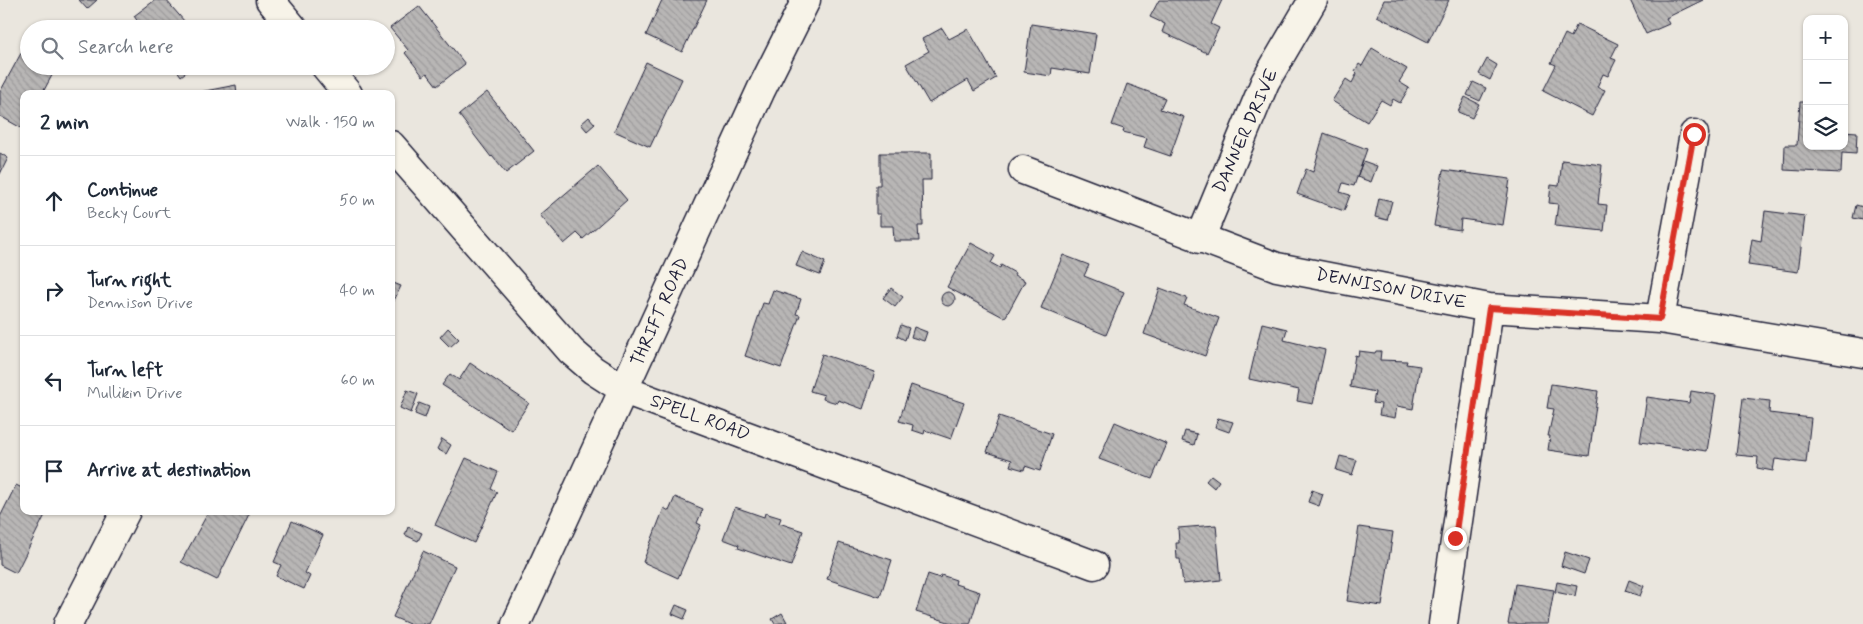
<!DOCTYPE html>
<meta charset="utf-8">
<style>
body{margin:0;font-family:Mynerve,sans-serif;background:#f2f2f3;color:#1f2937}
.controls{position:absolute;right:15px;top:15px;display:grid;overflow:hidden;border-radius:10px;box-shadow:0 1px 4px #0004}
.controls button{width:45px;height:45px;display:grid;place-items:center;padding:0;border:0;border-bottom:1px solid #e0e1e3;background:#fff;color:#1f2937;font:25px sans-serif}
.stop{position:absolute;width:15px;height:15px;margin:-11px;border:4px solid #d93025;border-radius:50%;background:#fff}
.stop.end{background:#d93025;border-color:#fff;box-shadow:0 1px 5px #0008}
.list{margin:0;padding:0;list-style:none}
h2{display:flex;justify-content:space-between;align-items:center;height:65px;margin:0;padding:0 20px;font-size:21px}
h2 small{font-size:16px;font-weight:400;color:#747a83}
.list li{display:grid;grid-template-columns:32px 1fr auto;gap:15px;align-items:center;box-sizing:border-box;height:90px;padding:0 20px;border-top:1px solid #e0e1e3}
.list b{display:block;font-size:19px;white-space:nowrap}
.list p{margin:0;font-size:16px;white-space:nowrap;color:#747a83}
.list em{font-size:16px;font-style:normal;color:#747a83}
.icon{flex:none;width:28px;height:28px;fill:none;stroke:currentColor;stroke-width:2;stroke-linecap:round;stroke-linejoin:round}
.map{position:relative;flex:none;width:1863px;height:624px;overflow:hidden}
.search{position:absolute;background:#fff;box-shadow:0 1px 4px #0004;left:20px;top:20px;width:375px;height:55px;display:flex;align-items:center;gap:12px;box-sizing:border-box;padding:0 18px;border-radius:28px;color:#747a83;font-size:19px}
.panel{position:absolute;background:#fff;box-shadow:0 1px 4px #0004;left:20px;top:90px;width:375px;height:425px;border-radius:10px}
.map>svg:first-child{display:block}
.building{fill:url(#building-back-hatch);stroke:#22223b}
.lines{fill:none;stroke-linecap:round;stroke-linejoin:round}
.minor-casing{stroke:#22223b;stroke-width:31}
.minor{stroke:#f7f3e8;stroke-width:28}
.route{stroke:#d93025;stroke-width:6}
.labels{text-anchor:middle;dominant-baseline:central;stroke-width:4;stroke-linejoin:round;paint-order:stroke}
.street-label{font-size:18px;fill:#22223b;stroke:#f7f3e8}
</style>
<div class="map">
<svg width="1863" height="624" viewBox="0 0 1863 624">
<defs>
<pattern id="building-back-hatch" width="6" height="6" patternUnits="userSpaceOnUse" patternTransform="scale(1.25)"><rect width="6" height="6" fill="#b8b6b5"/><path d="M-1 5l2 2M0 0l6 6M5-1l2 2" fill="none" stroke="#9e9c9d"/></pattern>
</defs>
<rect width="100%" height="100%" fill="#eae6de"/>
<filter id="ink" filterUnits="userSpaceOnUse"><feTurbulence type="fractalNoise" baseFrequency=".02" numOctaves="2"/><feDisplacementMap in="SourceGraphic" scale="10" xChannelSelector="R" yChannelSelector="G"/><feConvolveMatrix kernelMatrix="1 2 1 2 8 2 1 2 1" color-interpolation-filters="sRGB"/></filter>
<g filter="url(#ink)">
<path class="building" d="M79 0H97L87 9Z
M155 0H166L191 29H143L134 16Z
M662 0H707L682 52 646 35Z
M1159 0H1222L1211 24 1219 28 1207 53 1162 32 1165 24 1150 17Z
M1384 0H1449L1428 42 1377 16Z
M1630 0H1703L1666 18 1669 24 1646 34Z
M419 6 465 64 437 86 427 73 423 76 405 53 408 50 390 28Z
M1031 24 1096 34 1090 74 1052 68 1051 76 1024 72Z
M1577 24 1618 44 1611 58 1616 60 1608 76 1603 74 1597 87 1605 90 1592 116 1543 91 1556 65 1551 63 1565 34 1571 37Z
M942 28 949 39 968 29 996 78 974 91 968 80 929 103 906 64 929 51 922 39Z
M26 44 29 46V66H57L42 94H24L23 129 0 116V92Z
M1372 48 1407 69 1399 82 1409 88 1400 103 1393 99 1390 105 1381 100 1367 122 1332 101 1346 79 1352 83 1357 73 1355 71 1359 64 1362 66Z
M1487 59 1497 65 1490 80 1479 74Z
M646 62 682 79 650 147 614 131Z
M174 66H194L181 76Z
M1473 82 1486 88 1480 101 1467 95Z
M1127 84 1165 98 1160 109 1184 117 1170 156 1144 147 1147 138 1123 132 1124 129 1112 125Z
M236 85 237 94H200V92Z
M487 92 534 151 506 173 492 156 491 157 459 115Z
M1465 97 1479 104 1472 118 1458 112Z
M1800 102H1807V146H1844V131L1857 132 1856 154 1842 153 1841 173 1784 170 1785 145H1797Z
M589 117 595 124 587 131 581 124Z
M1324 133 1367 149 1354 186 1343 183 1340 192 1350 195 1344 211 1297 194 1306 169 1313 172Z
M0 153 8 158 0 174Z
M880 153H931V180H922L923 226H918L919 241H894L893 226H880V214H876V185H880Z
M1562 160 1602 165 1598 204 1607 205 1604 231 1555 226 1558 204 1549 203 1551 185 1559 186Z
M1363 161 1377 166 1371 182 1357 177Z
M598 166 627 200 583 239 577 233 564 244 540 215Z
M1443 170 1510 179 1503 225 1461 219 1460 230 1434 226Z
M1379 198 1392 201 1387 220 1375 217Z
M1856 205 1863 207V220L1853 218Z
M1765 211 1805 216 1798 272 1748 265 1752 239 1761 241Z
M971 243 995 256 991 263 1000 268 1001 265 1015 273 1014 275 1025 281 1005 318 947 287Z
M802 252 825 262 820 275 796 266Z
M1063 255 1089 265 1084 276 1124 292 1106 335 1041 308Z
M391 282 401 286 391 307Z
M891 288 903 297 895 307 883 298Z
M1160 288 1187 298 1184 305 1219 318 1205 356 1144 334Z
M773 290 801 299 796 314 800 315 781 368 745 356 763 303 768 304Z
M941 299a7 7 0 1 1 14 0a7 7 0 1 1-14 0Z
M1262 323 1287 329 1284 340 1325 350 1313 404 1297 401 1299 390 1249 379Z
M901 325 909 328 905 340 897 336Z
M914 327 927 332 924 341 911 337Z
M448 328 459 339 450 347 440 337Z
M1359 351 1375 353 1376 351H1381L1380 360 1407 361 1406 364 1420 366 1413 409 1397 406 1395 418 1379 415 1381 404 1373 403 1375 392 1350 387 1355 355 1358 356Z
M822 354 875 372 863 409 838 400 837 403 823 399 824 395 810 391Z
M470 363 529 403 511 430 442 385 450 374 459 380Z
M1551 384 1598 391 1589 456 1548 450 1550 436H1548L1554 409 1547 408Z
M911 385 964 403 951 439 925 430 924 434 912 430 913 425 899 421Z
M407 390 418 394 411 413 400 408Z
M1691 391 1716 395 1707 451 1640 442 1647 397 1689 403Z
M1743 398 1770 401 1769 413 1811 418 1806 463 1775 459 1773 471 1757 468 1758 457 1736 455Z
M419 403 429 407 425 418 415 414Z
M999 416 1052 434 1040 471 1025 466 1024 470 1010 466 1012 460 987 452Z
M1218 418 1233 422 1229 432 1215 427Z
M1115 422 1167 444 1152 479 1099 459Z
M1185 431 1197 434 1194 445 1182 441Z
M442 439 451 445 446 454 437 449Z
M1340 456 1357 460 1352 475 1336 470Z
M466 458 498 472 491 489 497 492 474 543 435 525Z
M1211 475 1219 481 1214 488 1206 481Z
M16 485 24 489V511H47L16 573 0 565V517Z
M1312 490 1323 494 1319 506 1308 502Z
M675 497 703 509 697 523 701 525 678 578 643 562 664 508 669 511Z
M735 507 764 517 765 513 781 518 779 523 803 531 791 566 738 548 739 545 723 539Z
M209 511H251L217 580 181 562Z
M292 521 323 535 305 573 310 576 304 589 276 576 281 565 274 562Z
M1216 525 1221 580 1183 584 1180 559H1177L1176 543H1179L1178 528Z
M408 527 422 533 418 541 405 535Z
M1359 527 1393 532 1382 606 1347 601Z
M839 543 892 560 880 597 827 579Z
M423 551 455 566 429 624H409L393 617Z
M1565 552 1589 560 1584 574 1561 566Z
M928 574 940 578 941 575 956 580 955 584 980 592 970 624H955L916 612Z
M1629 580 1644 586 1640 596 1625 591Z
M1557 582 1577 586 1575 596 1555 592Z
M1515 584 1554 590 1548 624H1508Z
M676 605 688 610 684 619 672 614Z
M782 613 787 622 775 624 772 619Z"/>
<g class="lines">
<g class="minor-casing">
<path id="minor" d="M270 0 294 29
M325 66 348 94
M391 145 571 351 593 370 624 390 1094 565
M1023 170 1277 267 1489 308 1660 319 1863 353
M1200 239 1265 82 1313 0
M1660 319 1694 134
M68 624 126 511
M516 624 761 90 806 0
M1443 624 1489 308"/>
</g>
<use href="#minor" class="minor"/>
</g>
</g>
<g class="lines" filter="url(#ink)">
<path class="route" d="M1455 538 1489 308 1660 319 1694 134"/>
</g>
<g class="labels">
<g class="street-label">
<text transform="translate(1246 131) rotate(-66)">DANNER DRIVE</text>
<text transform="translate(1391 289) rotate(11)">DENNISON DRIVE</text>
<text transform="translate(660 312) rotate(-66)">THRIFT ROAD</text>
<text transform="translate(700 418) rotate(20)">SPELL ROAD</text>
</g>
</g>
</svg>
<div class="controls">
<button>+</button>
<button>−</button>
<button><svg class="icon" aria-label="layers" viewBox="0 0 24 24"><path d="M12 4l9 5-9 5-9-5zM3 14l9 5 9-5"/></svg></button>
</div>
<div class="stop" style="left:1694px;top:134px"></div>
<div class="stop end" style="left:1455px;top:538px"></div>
<div class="search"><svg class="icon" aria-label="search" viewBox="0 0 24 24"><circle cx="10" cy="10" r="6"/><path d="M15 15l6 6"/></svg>Search here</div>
<section class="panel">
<h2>2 min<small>Walk · 150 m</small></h2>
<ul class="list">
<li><svg class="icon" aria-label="ahead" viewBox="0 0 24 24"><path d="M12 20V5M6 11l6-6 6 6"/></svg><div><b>Continue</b><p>Becky Court</p></div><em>50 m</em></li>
<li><svg class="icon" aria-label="right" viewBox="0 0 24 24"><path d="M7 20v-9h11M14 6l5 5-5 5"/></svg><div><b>Turn right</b><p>Dennison Drive</p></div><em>40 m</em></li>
<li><svg class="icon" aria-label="left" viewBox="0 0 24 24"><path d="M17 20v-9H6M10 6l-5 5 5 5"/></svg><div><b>Turn left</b><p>Mullikin Drive</p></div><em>60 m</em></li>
<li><svg class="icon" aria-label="arrive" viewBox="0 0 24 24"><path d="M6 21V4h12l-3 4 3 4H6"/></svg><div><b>Arrive at destination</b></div></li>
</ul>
</section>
</div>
